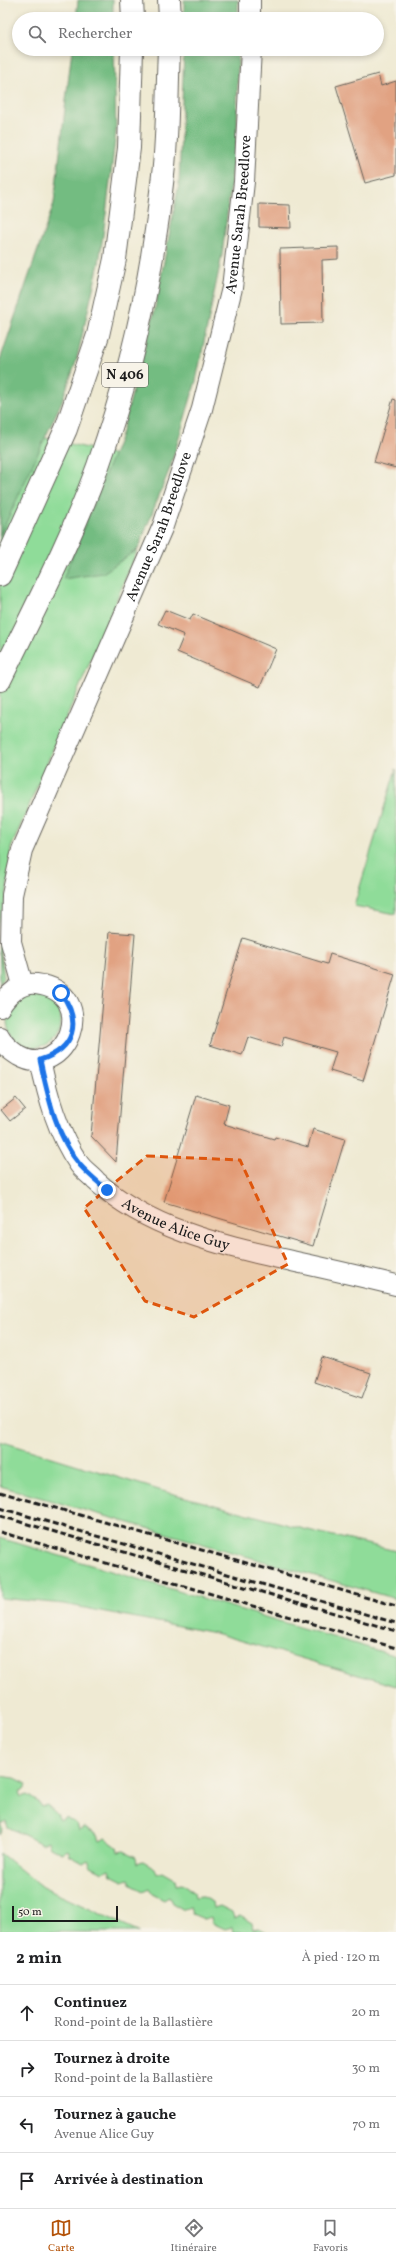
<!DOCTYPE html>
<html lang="fr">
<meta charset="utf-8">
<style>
body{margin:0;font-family:Vollkorn,serif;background:#f2f2f2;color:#202124}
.scale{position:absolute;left:12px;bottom:10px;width:106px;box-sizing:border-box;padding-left:4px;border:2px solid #1c1c1c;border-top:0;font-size:11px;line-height:14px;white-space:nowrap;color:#1c1c1c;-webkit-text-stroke:3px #f7f3e8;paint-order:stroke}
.stop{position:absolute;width:12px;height:12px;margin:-9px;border:3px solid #1a73e8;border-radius:50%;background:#fff}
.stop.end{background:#1a73e8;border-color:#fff;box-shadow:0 1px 4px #0008}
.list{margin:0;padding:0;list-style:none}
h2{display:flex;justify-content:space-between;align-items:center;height:52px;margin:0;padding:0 16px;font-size:17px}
h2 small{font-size:13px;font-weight:400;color:#757577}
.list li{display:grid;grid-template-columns:26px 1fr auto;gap:12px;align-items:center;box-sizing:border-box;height:56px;padding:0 16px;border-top:1px solid #e0e0e0}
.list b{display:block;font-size:15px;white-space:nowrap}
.list p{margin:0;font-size:13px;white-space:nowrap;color:#757577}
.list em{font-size:13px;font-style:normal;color:#757577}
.icon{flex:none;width:22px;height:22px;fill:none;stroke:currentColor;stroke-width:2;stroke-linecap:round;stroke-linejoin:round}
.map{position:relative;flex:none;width:396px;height:1932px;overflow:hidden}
.search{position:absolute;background:#fff;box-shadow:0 2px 6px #0003;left:12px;right:12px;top:12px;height:44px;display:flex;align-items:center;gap:10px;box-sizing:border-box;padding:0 14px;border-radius:22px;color:#757577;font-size:15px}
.sheet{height:276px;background:#fff}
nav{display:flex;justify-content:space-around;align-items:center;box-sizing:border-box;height:56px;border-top:1px solid #e0e0e0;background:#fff;font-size:11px;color:#757577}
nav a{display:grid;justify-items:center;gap:2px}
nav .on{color:#b45309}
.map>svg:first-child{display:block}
.green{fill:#8fdc99;stroke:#567c5a}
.forest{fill:#73bc81;stroke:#486c4e}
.building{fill:#e1a282}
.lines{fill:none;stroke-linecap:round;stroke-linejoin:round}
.secondary-casing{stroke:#66645c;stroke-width:22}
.trunk-casing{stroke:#66645c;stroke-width:24}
.secondary{stroke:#fff;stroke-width:20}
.trunk{stroke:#fff;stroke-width:22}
.rail{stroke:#1c1c1c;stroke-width:3;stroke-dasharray:6 3;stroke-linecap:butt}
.route{stroke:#1a73e8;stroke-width:5}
.marked{fill:#de560d;fill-opacity:0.2;stroke:#de560d;stroke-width:3;stroke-dasharray:8 5;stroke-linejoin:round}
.labels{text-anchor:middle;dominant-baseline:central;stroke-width:3;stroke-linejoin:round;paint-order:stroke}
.shield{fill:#f7f3e8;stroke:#5e5c59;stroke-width:1}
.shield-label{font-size:14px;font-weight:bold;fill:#1c1c1c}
.street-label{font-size:15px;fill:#1c1c1c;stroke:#f7f3e8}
</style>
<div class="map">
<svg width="396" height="1932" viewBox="0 0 396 1932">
<rect width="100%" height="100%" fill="#f7f3e8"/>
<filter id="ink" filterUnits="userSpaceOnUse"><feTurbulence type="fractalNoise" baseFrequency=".025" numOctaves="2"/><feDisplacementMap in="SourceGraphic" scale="8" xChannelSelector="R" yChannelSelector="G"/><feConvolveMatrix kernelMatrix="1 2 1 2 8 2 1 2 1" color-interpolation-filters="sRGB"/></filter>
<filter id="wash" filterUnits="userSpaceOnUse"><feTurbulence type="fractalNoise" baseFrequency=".012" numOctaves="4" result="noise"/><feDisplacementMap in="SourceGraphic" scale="16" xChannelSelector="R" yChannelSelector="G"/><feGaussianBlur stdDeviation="0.9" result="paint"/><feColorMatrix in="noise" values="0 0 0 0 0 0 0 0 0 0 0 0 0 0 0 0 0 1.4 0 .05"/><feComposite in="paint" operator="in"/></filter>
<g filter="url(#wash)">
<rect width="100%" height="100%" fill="#efead3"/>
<path class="green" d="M0 427 170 468 131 554 138 549 11 848 1 954 4 978 0 984Z
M396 769V914L354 906Z
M7 1021a27 27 0 1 1 54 0a27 27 0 1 1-54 0Z
M0 1441 159 1490 304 1529 396 1551V1599L0 1486Z
M0 1538 396 1656V1686L215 1633 64 1604 0 1598Z
M0 1776 15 1778 27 1784 24 1789 19 1792 21 1797 27 1795 38 1802 41 1807 47 1805 57 1814 60 1820 66 1817 77 1824 79 1830 85 1827 97 1835 99 1841 105 1838 117 1847 118 1852 124 1851 136 1857 137 1863 143 1861 155 1868 157 1874 163 1872 175 1879 176 1885 182 1884 194 1892 195 1897 201 1896 213 1902 214 1908 220 1906 232 1912 234 1918 240 1916 252 1923 253 1929 259 1928 267 1932H233L232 1927 225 1929 212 1923 211 1917 204 1919 192 1914 190 1908 184 1910 172 1903 169 1897 164 1900 152 1894 149 1888 143 1891 132 1885 129 1879 123 1881 111 1875 109 1869 103 1872 91 1866 88 1860 83 1863 70 1856 68 1850 62 1853 50 1847 48 1841 42 1844 8 1827 6 1821 0 1824 3 1829 0 1835Z
M0 1853 42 1887 140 1932H0Z"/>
<path class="forest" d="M78 0H113V19H76Z
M184 0H238V19H184Z
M72 49H114L116 132 106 214 99 263 76 362 62 401 0 536V360L54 203Z
M184 49H238L237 135 222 255 196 381 170 468 138 549 103 573 63 579 121 435 154 313 179 184Z"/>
<g id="blocks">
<path class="building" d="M378 74 381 86 396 81V175L365 183 336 86Z
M259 204 290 205 291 228 259 227Z
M338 247V259L322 260 323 323 281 324 280 249Z
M393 399 396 400V468L374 462Z
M165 610 190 620 193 614 276 649 260 687 177 652 184 635 158 624Z
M109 932 135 934 116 1162 91 1136Z
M243 938 327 964 330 954 395 974 363 1081 330 1071 336 1052 284 1037 281 1047 248 1037 242 1055 210 1045Z
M196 1095 229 1105 224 1124 274 1139 275 1137 308 1147 313 1129 345 1139 313 1246 164 1202Z
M16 1098 25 1109 10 1121 1 1110Z
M322 1357 371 1373 362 1398 314 1382Z"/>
</g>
</g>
<g filter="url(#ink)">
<use href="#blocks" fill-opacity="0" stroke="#66645c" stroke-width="1"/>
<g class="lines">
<g class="secondary-casing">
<g id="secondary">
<path d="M250 0V19"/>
<path id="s1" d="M23 985 11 942 12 895 22 850 163 526 202 409 232 288 244 182 251 49"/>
<path d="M0 1007C7 995 21 982 36 984 103 992 65 1083 19 1056 11 1051 4 1046 0 1037"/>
<path id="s2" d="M40 1060C48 1097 57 1132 79 1164 83 1170 91 1175 96 1181 150 1231 226 1246 296 1262 329 1269 363 1277 396 1285"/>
</g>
</g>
<g class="trunk-casing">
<path id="trunk" d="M132 0 133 19
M169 0 170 19
M0 575 66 429 98 335 115 259 129 148 132 49
M0 680C34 610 71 540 98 466 131 373 153 273 163 175 168 134 167 91 169 49"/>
</g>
<use href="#secondary" class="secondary"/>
<use href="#trunk" class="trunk"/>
<path class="rail" d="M0 1492 396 1606
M0 1508 396 1623
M0 1516 396 1631
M0 1532 396 1648"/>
</g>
</g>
<g class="lines" filter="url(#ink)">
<path class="route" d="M61 993C82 1022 75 1049 40 1060 48 1096 56 1136 80 1165 88 1174 98 1182 107 1190"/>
</g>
<path class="marked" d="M147 1156 240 1160 288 1264 194 1317 145 1301 84 1208Z"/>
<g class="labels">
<rect class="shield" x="102" y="363" width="46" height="24" rx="3"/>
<g class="shield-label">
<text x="125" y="375">N 406</text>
</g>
<g class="street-label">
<text stroke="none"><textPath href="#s1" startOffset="813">Avenue Sarah Breedlove</textPath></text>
<text stroke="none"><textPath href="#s1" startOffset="489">Avenue Sarah Breedlove</textPath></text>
<text stroke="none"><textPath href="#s2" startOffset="228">Avenue Alice Guy</textPath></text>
</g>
</g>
</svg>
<div class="scale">50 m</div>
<div class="stop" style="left:61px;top:993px"></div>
<div class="stop end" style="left:107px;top:1190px"></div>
<div class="search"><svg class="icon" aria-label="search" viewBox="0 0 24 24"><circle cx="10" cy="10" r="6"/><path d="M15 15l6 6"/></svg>Rechercher</div>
</div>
<section class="sheet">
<h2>2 min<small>À pied · 120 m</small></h2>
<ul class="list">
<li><svg class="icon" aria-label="ahead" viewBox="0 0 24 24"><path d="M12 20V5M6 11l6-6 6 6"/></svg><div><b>Continuez</b><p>Rond-point de la Ballastière</p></div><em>20 m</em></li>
<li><svg class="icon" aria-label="right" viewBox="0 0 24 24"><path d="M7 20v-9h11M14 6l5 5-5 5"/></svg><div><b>Tournez à droite</b><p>Rond-point de la Ballastière</p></div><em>30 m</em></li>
<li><svg class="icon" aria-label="left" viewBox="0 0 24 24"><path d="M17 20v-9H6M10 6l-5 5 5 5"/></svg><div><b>Tournez à gauche</b><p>Avenue Alice Guy</p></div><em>70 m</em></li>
<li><svg class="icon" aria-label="arrive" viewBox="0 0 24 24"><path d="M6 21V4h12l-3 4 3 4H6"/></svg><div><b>Arrivée à destination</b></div></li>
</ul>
</section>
<nav>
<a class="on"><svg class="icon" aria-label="map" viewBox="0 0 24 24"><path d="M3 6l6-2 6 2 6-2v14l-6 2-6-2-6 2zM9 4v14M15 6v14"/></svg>Carte</a>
<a><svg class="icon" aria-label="directions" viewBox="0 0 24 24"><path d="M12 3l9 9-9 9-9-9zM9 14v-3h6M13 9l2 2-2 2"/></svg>Itinéraire</a>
<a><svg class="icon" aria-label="saved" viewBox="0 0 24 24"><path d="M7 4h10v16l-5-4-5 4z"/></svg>Favoris</a>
</nav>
